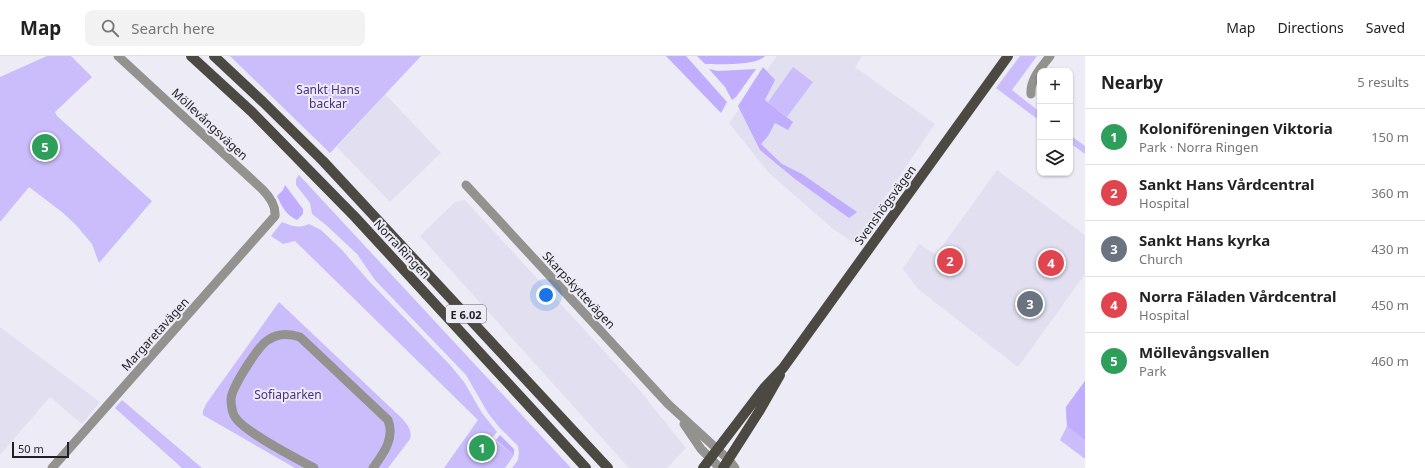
<!DOCTYPE html>
<meta charset="utf-8">
<style>
body{margin:0;font-family:"Noto Sans",sans-serif;background:#f2f2f2;color:#222}
.controls{position:absolute;right:12px;top:12px;display:grid;overflow:hidden;border-radius:8px;box-shadow:0 1px 3px #0004}
.controls button{width:36px;height:36px;display:grid;place-items:center;padding:0;border:0;border-bottom:1px solid #e0e0e0;background:#fff;color:#222;font:20px sans-serif}
.scale{position:absolute;left:12px;bottom:10px;width:57px;box-sizing:border-box;padding-left:4px;border:2px solid #201f23;border-top:0;font-size:11px;line-height:14px;white-space:nowrap;color:#201f23;-webkit-text-stroke:3px #edebf5;paint-order:stroke}
.you{position:absolute;left:546px;top:239px;width:14px;height:14px;margin:-10px;border:3px solid #fff;border-radius:50%;background:#1a73e8;box-shadow:0 0 0 6px #1a73e833}
.badge{display:grid;place-items:center;width:26px;height:26px;border-radius:50%;background:#746633;color:#fff;font-size:13px;font-weight:700}
.pin{position:absolute;translate:-50% -50%;border:2px solid #fff;box-shadow:0 1px 4px #0006}
.list{margin:0;padding:0;list-style:none}
h2{display:flex;justify-content:space-between;align-items:center;height:52px;margin:0;padding:0 16px;font-size:17px}
h2 small{font-size:13px;font-weight:400;color:#767676}
.list li{display:grid;grid-template-columns:26px 1fr auto;gap:12px;align-items:center;box-sizing:border-box;height:56px;padding:0 16px;border-top:1px solid #e0e0e0}
.list b{display:block;font-size:15px;white-space:nowrap}
.list p{margin:0;font-size:13px;white-space:nowrap;color:#767676}
.list em{font-size:13px;font-style:normal;color:#767676}
.icon{flex:none;width:22px;height:22px;fill:none;stroke:currentColor;stroke-width:2;stroke-linecap:round;stroke-linejoin:round}
.map{position:relative;flex:none;width:1085px;height:412px;overflow:hidden}
header{display:flex;align-items:center;gap:24px;box-sizing:border-box;height:56px;padding:0 20px;background:#fff;border-bottom:1px solid #e0e0e0}
header strong{font-size:19px}
nav{display:flex;gap:22px;margin-inline-start:auto;font-size:14px}
.search{width:280px;height:36px;background:#f2f2f2;display:flex;align-items:center;gap:10px;box-sizing:border-box;padding:0 14px;border-radius:8px;color:#767676;font-size:15px}
main{display:flex}
aside{flex:1;background:#fff}
.map>svg:first-child{display:block}
.built{fill:#e2dff0}
.green{fill:#cbbdfc}
.forest{fill:#c0adfd}
.lines{fill:none;stroke-linecap:round;stroke-linejoin:round}
.minor{stroke:#93928e;stroke-width:9}
.major{stroke:#4b4942;stroke-width:10}
.labels{text-anchor:middle;dominant-baseline:central;stroke-width:4;stroke-linejoin:round;paint-order:stroke}
.shield{fill:#edebf5;stroke:#5e5c62;stroke-width:1}
.shield-label{font-size:11px;font-weight:bold;fill:#201f23}
.park-label{font-size:12px;fill:#4c2d88;stroke:#edebf5}
.street-label{font-size:12px;fill:#201f23;stroke:#edebf5}
</style>
<header>
<strong>Map</strong>
<div class="search"><svg class="icon" aria-label="search" viewBox="0 0 24 24"><circle cx="10" cy="10" r="6"/><path d="M15 15l6 6"/></svg>Search here</div>
<nav><a>Map</a><a>Directions</a><a>Saved</a></nav>
</header>
<main>
<div class="map">
<svg width="1085" height="412" viewBox="0 0 1085 412">
<rect width="100%" height="100%" fill="#edebf5"/>
<path class="built" d="M777 0H862L855 11 935 68 854 187 832 172 769 117 729 67Z
M385 38 441 97 390 146 337 91Z
M997 114 1085 179V218L1018 311 918 233 903 213 919 188 936 199Z
M465 144 637 331 686 392 667 412H629L420 180 455 146Z
M0 271 100 346 82 368 50 341 0 399Z"/>
<path class="green" d="M47 0H71L92 21 55 56 57 60 152 145 99 207 92 188 76 169 62 156 29 131 0 166V21Z
M230 0H421L330 97Z
M1020 0H1037L1012 34 1040 56V65L996 32Z
M793 11 813 26 787 61 768 46Z
M1070 79 1085 90V98L1070 87Z
M299 119 571 412H512L518 404 519 397 518 390 499 371 488 357 466 319 375 224 357 198 326 169 312 158 310 147 296 129V123Z
M282 166C292 170 298 173 309 168L321 174 342 194 367 223 450 309 464 326 482 357 497 376 492 382 514 399 505 412H444L478 364 295 185 283 188 271 180Z
M279 246 392 353C400 361 414 371 410 383L388 412H295L203 359V355L206 348Z
M1085 325V403L1060 384 1067 370 1066 351Z
M122 344 202 412H182L115 352Z"/>
<path class="forest" d="M666 0H686L727 46 721 57Z
M697 0H765C756 10 718 8 705 8Z
M763 11 775 24 765 44 793 66 788 74 775 67 768 80 761 88 782 108 802 118 857 156 849 162 795 123 760 94 738 50Z
M709 13 718 15 756 13 736 41 732 44 725 31Z
M285 129 303 153V158L297 164C286 159 282 151 277 140L283 134Z
M1085 325V384L1067 370 1066 351Z
M500 379 514 393V399L496 384Z"/>
<g class="lines">
<path class="minor" d="M1031 38C1030 23 1041 12 1050 0
M466 129 668 348 729 404 735 412
M684 368 701 393 720 412
M52 412 275 160C276 150 269 140 262 133L118 0
M314 412C296 402 244 376 235 361 232 357 231 347 231 343 232 331 258 290 268 284 278 277 288 277 300 281L388 364C395 382 384 397 373 412"/>
<path class="major" d="M191 0 252 56 355 161 586 412
M214 0 263 46 323 105 608 412
M703 412 764 332 783 312 1008 0
M723 412 760 354 780 319"/>
</g>
<g class="labels">
<rect class="shield" x="446" y="249" width="40" height="18" rx="3"/>
<g class="shield-label">
<text x="466" y="258">E 6.02</text>
</g>
<g class="park-label">
<text x="328" y="33">Sankt Hans<tspan x="328" dy="14">backar</tspan></text>
<text x="288" y="338">Sofiaparken</text>
</g>
<g class="street-label">
<text transform="translate(210 68) rotate(43)">Möllevångsvägen</text>
<text transform="translate(885 149) rotate(-54)">Svenshögsvägen</text>
<text transform="translate(402 193) rotate(47)">Norra Ringen</text>
<text transform="translate(579 234) rotate(47)">Skarpskyttevägen</text>
<text transform="translate(155 278) rotate(-48)">Margaretavägen</text>
</g>
</g>
</svg>
<div class="controls">
<button>+</button>
<button>−</button>
<button><svg class="icon" aria-label="layers" viewBox="0 0 24 24"><path d="M12 4l9 5-9 5-9-5zM3 14l9 5 9-5"/></svg></button>
</div>
<div class="scale">50 m</div>
<div class="you"></div>
<div class="pin badge" style="left:482px;top:392px;background:#2e9e5b">1</div>
<div class="pin badge" style="left:950px;top:205px;background:#e0444e">2</div>
<div class="pin badge" style="left:1030px;top:248px;background:#6b7280">3</div>
<div class="pin badge" style="left:1051px;top:207px;background:#e0444e">4</div>
<div class="pin badge" style="left:45px;top:91px;background:#2e9e5b">5</div>
</div>
<aside>
<h2>Nearby<small>5 results</small></h2>
<ul class="list">
<li><span class="badge" style="background:#2e9e5b">1</span><div><b>Koloniföreningen Viktoria</b><p>Park · Norra Ringen</p></div><em>150 m</em></li>
<li><span class="badge" style="background:#e0444e">2</span><div><b>Sankt Hans Vårdcentral</b><p>Hospital</p></div><em>360 m</em></li>
<li><span class="badge" style="background:#6b7280">3</span><div><b>Sankt Hans kyrka</b><p>Church</p></div><em>430 m</em></li>
<li><span class="badge" style="background:#e0444e">4</span><div><b>Norra Fäladen Vårdcentral</b><p>Hospital</p></div><em>450 m</em></li>
<li><span class="badge" style="background:#2e9e5b">5</span><div><b>Möllevångsvallen</b><p>Park</p></div><em>460 m</em></li>
</ul>
</aside>
</main>
